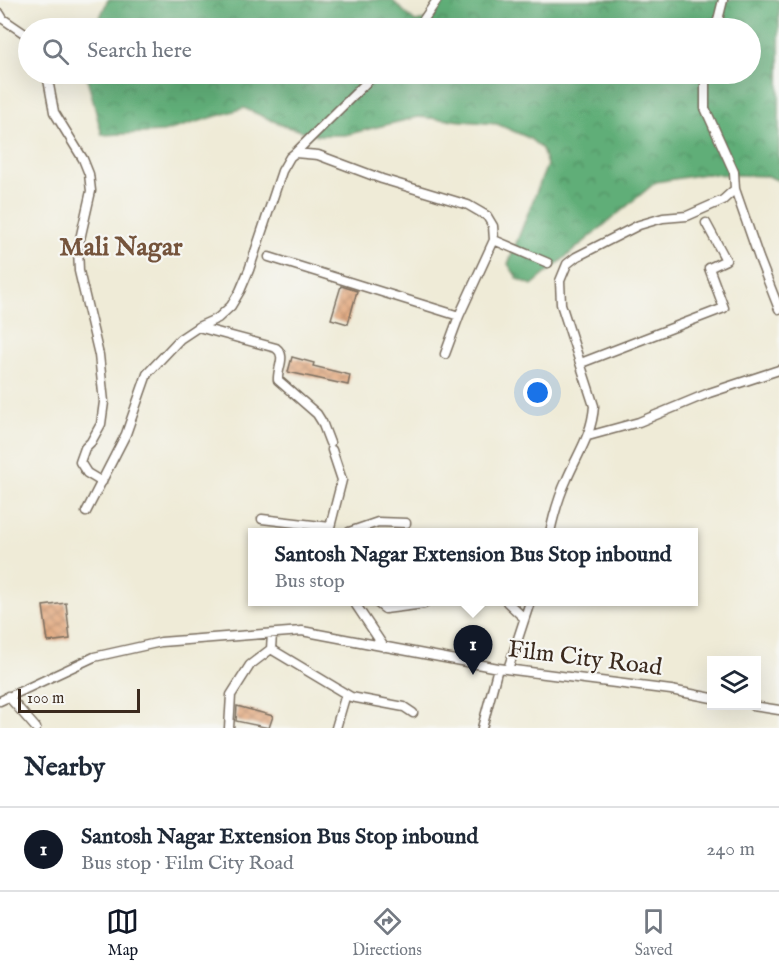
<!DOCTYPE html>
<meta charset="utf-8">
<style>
body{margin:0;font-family:"IM FELL English",serif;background:#f2f2f3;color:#1f2937}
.controls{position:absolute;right:18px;bottom:18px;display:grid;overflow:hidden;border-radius:0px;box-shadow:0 6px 24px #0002}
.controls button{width:54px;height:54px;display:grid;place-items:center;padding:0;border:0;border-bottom:2px solid #e0e1e3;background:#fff;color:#1f2937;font:30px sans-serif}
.scale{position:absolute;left:18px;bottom:15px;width:122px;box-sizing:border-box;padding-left:6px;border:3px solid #3b2a1e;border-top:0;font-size:16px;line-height:21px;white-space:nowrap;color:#3b2a1e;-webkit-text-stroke:4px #f6f6f2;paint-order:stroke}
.you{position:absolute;left:538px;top:393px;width:21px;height:21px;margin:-15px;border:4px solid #fff;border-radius:50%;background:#1a73e8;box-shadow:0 0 0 9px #1a73e833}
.badge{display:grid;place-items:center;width:39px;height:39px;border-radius:50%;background:#111827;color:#fff;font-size:20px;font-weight:700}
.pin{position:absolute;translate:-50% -50px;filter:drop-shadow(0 2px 3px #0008)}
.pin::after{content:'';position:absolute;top:32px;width:21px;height:18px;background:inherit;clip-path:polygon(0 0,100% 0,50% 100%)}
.popup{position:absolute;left:248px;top:528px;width:450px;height:78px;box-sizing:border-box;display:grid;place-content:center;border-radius:0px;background:#fff;filter:drop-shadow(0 2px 4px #0005);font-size:20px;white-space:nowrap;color:#747a83}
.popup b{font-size:22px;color:#1f2937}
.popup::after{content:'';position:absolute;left:50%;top:100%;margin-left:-12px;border:12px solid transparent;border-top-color:#fff}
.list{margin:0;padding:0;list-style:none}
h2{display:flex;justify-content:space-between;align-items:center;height:78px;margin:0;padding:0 24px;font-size:26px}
h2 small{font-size:20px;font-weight:400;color:#747a83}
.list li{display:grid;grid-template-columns:39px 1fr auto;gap:18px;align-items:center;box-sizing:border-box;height:84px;padding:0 24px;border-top:2px solid #e0e1e3}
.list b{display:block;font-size:22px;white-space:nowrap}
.list p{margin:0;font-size:20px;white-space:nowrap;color:#747a83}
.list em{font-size:20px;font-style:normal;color:#747a83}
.icon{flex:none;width:33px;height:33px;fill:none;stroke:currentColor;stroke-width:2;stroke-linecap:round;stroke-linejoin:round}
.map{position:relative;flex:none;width:779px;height:728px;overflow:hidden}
.search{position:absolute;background:#fff;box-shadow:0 6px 24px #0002;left:18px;right:18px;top:18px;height:66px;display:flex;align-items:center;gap:15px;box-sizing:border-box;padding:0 21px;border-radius:33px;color:#747a83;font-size:22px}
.sheet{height:162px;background:#fff}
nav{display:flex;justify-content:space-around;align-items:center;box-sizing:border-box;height:84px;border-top:2px solid #e0e1e3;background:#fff;font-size:16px;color:#747a83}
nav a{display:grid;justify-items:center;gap:3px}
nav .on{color:#111827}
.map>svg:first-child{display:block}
.forest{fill:url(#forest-crowns);stroke:#4e6c4b;stroke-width:1.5}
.building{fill:url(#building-cross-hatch)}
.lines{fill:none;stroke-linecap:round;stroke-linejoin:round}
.minor-casing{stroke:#7a6e5f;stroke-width:11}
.minor{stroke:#fff;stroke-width:8}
.labels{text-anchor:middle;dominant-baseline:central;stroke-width:4.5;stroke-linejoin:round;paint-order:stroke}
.street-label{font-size:24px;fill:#3b2a1e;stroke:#f6f6f2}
.neighbourhood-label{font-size:26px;font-weight:bold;fill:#75543c;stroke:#f6f6f2}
</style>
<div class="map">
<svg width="779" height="728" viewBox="0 0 779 728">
<defs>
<pattern id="forest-crowns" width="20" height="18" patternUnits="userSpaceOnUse" patternTransform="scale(1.5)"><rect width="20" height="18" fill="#60ae78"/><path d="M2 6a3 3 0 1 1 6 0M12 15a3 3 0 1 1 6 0" fill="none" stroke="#508e62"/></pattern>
<pattern id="building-cross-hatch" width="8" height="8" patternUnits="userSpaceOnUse" patternTransform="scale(1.5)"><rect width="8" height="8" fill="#e0a173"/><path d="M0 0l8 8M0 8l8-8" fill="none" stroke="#b7835e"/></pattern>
</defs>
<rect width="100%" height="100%" fill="#f6f6f2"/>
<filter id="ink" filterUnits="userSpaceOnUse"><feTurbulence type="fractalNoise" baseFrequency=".0167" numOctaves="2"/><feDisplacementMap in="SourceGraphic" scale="12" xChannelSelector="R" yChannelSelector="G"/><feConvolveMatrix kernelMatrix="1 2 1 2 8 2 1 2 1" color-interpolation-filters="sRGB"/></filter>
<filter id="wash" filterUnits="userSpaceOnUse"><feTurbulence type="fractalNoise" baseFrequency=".008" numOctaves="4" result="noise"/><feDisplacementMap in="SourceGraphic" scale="24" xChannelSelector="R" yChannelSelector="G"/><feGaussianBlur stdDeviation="1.35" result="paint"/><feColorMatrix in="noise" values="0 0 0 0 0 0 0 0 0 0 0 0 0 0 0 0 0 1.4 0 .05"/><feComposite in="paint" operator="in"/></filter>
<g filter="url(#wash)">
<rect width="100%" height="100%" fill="#efebd7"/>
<path class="forest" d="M108 0H392L415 22 433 19 443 4V0H779V181L768 176 705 174 656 182 532 285 518 279 508 264 547 165 542 149 529 138 497 124 418 117 345 135H317L287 127 244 108 163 132 102 135 86 74H750V28H95Z"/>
<g id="blocks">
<path class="building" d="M341 286 357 291 348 324 331 319Z
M292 357 314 363 313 366 350 375 348 385 288 372Z
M66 603 70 639 48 642 43 606Z
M237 706 273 716 269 728 236 721Z"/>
</g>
</g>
<g filter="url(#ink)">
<use href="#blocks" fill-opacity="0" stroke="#7a6e5f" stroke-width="1.5"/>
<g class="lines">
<g class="minor-casing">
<path id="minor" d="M0 14 3 19 28 36
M418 28 437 0
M716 28 723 0
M47 74 54 112 83 159 89 174 91 191 78 248 79 271 99 355 104 402 101 424 91 442 85 448 80 462 87 473 102 482
M705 74V108L734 172 735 189 759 258 779 309
M295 153 375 74
M269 257 459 316
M198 327 276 348C287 356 277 368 278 380L317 414 322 422 330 443
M445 354 459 316 494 240
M581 363 724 308 709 268 726 260 706 223
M588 436 639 422 709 393 779 370
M86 512 126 434 147 374 180 339 198 327 218 318 231 306 240 291 249 270 282 171 290 157 295 153 318 155 382 179 468 205 487 216 493 226 494 240 548 263
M262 519 330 527
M330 532V527L342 480 332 450
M349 532 378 522 406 523
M550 532C554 514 559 496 567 479 578 453 592 435 594 406L561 304 560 281 567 264 576 257 639 225 663 218 687 216 723 200 735 189
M354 602 384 647
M376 602 385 609 424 604
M507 602 524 618
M271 649 351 697 404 707 413 713
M508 669 530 602
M8 696 36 728
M0 701 94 657 161 642 302 631 498 668 671 690 712 698
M753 706 779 710
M229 728 231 695 250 665 271 649 272 634
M336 728 346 694
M482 728 498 668"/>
</g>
<use href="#minor" class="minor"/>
</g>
</g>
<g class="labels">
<g class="street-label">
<text transform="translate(585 659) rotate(7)">Film City Road</text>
</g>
<g class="neighbourhood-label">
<text x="121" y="247">Mali Nagar</text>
</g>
</g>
</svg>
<div class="controls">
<button><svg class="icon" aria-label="layers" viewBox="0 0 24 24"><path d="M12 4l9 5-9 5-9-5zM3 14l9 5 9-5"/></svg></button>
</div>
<div class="scale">100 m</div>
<div class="you"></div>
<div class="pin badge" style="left:473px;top:675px">1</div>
<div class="popup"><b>Santosh Nagar Extension Bus Stop inbound</b>Bus stop</div>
<div class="search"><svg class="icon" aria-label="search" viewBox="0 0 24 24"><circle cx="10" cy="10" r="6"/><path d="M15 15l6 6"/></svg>Search here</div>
</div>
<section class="sheet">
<h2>Nearby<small></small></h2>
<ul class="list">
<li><span class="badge">1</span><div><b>Santosh Nagar Extension Bus Stop inbound</b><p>Bus stop · Film City Road</p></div><em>240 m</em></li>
</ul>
</section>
<nav>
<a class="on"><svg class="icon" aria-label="map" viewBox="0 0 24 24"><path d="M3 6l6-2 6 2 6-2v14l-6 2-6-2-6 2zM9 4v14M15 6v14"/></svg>Map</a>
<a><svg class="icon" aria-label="directions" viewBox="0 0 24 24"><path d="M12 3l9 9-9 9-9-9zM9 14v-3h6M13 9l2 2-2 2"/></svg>Directions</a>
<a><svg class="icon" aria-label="saved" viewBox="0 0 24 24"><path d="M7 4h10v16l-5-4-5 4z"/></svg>Saved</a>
</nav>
